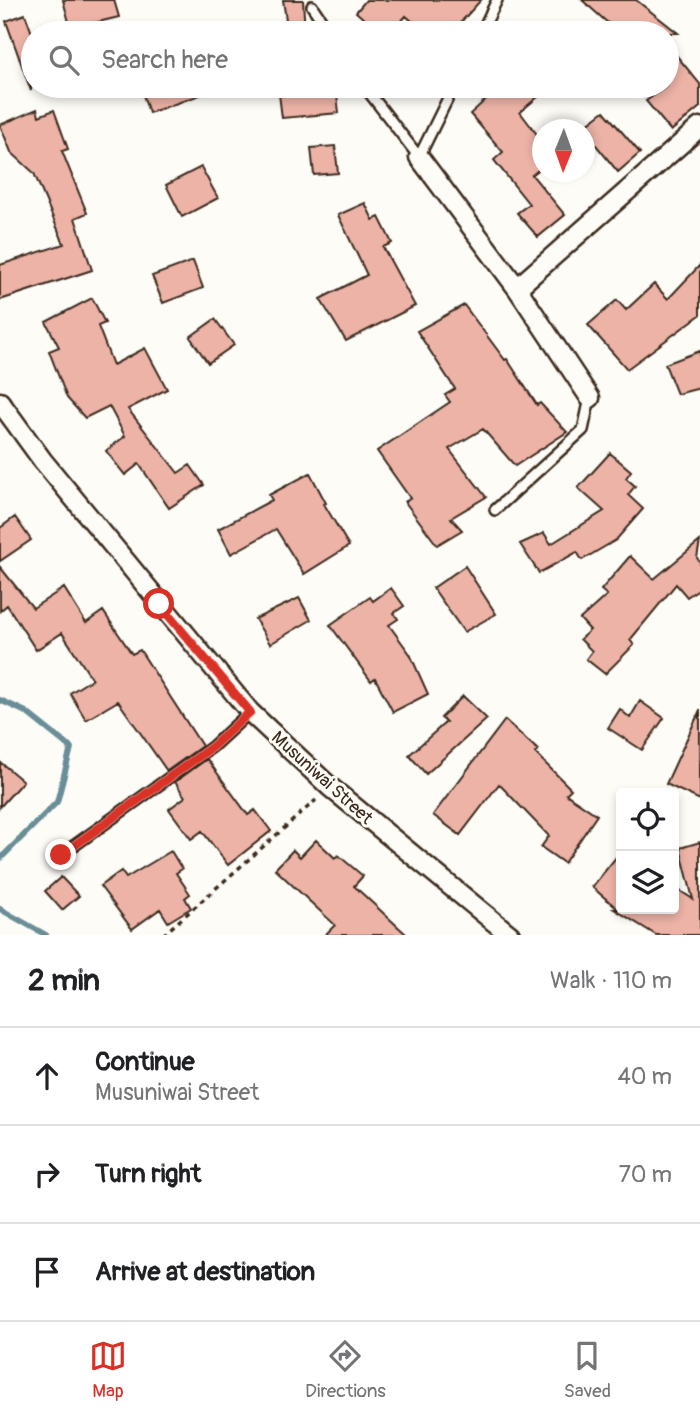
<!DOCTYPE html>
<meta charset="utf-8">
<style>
body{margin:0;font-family:Pangolin,sans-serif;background:#f6f6f6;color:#202124}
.controls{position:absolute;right:21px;bottom:21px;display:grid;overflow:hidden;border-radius:7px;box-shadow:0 4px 10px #0003}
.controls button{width:63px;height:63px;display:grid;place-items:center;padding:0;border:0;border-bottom:2px solid #e0e0e0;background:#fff;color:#202124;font:35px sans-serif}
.compass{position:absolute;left:532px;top:119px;width:63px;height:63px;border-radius:50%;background:#fff;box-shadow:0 4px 10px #0003;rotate:181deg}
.stop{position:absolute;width:21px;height:21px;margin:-16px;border:5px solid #d93025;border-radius:50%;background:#fff}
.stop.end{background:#d93025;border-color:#fff;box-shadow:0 2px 7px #0008}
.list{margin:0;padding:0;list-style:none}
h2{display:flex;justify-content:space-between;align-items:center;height:91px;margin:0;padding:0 28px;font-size:30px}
h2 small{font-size:23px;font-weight:400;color:#757577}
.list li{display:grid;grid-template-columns:46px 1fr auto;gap:21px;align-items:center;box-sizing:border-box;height:98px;padding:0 28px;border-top:2px solid #e0e0e0}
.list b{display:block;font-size:26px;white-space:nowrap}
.list p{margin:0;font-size:23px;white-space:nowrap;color:#757577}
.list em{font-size:23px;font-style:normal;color:#757577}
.icon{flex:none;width:38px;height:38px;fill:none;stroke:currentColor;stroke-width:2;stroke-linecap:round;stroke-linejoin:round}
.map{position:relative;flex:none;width:700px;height:935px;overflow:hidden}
.search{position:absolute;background:#fff;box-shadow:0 4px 10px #0003;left:21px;right:21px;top:21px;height:77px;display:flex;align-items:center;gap:18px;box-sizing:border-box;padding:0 24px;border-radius:38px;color:#757577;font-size:26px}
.sheet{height:385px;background:#fff}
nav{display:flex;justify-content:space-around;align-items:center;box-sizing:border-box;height:98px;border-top:2px solid #e0e0e0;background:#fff;font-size:19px;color:#757577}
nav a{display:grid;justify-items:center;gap:4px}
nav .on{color:#d93025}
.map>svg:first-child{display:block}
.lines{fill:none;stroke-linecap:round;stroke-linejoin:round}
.stream{stroke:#698e97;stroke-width:6}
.building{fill:#edb3a7;stroke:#3b2a1e;stroke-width:2}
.service-casing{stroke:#3b2a1e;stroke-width:14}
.minor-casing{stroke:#3b2a1e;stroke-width:23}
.path{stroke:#3b2a1e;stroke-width:3.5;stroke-dasharray:5 5;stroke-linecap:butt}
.service{stroke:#fdfcf7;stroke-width:9}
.minor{stroke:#fdfcf7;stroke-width:18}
.route{stroke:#d93025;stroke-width:9}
.labels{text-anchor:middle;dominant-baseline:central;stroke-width:6;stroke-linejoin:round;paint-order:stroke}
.street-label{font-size:18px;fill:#3b2a1e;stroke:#fdfcf7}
</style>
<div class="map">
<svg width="700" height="935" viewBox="0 0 700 935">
<rect width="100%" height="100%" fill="#fdfcf7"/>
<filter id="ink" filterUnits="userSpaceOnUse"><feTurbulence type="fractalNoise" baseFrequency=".0143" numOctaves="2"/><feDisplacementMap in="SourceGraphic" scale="14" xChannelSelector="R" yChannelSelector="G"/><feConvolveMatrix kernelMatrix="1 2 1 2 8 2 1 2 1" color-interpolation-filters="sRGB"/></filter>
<g filter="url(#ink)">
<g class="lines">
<path class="stream" d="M0 700 26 712 71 748 57 802 0 859
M0 909 46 935"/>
</g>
<path class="building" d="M63 0H114L119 17 94 23 96 29 72 33Z
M283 0H303L305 33H288Z
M366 0H481L451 33H426L406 16 391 33H380L356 12Z
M582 0H636L678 33H619Z
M25 14 33 36 31 91 6 21Z
M667 44 700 84V107L671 131 646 101 667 86Z
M140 86H219L220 88 149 113Z
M278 86H336L339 113 282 118Z
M501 86H551L520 112 542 141V167L532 175 565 215 538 237 517 213 529 204 494 160 503 152 470 114Z
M37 109 39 116 54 110 68 149 62 151 87 213 75 218 92 270 0 300V265L64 244 34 173 11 152 0 125Z
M604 111 640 153 618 172 582 128Z
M335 146 338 173 314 175 311 148Z
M201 167 218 198 182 217 166 185Z
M365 203 373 220 379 217 392 243 383 247 415 306 346 341 320 299 367 275 338 215Z
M193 261 203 288 163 303 152 276Z
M700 265V315L627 369 588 325 617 300 626 310 654 284 668 299Z
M92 298 105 323 98 326 113 365 145 348 167 389 128 409 178 473 190 465 204 485 169 508 139 464 125 475 106 451 125 436 109 406 85 418 67 398 49 351 59 347 46 322Z
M464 305 505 360 507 359 537 405 540 403 567 432 515 466 483 429 449 449 486 497 451 518 462 530 437 545 405 502 410 498 377 451 450 402 445 395 455 389 417 331Z
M215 319 234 345 208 363 190 337Z
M700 351V388L677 394 665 364Z
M610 453 631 471 626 478 635 486 628 495 643 509 616 540 582 560 577 552 539 573 520 544 544 533 551 544 604 511 578 488Z
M310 473 326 503 324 504 349 546 304 574 276 529 231 554 218 529 272 500 269 495Z
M15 517 31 540 0 561V528Z
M700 541 697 558 700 562V588L687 597 676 584 630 640 634 645 605 674 586 659 592 651 580 639 590 630 580 619 607 595 601 590 630 556 654 579Z
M465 566 496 614 464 632 433 588Z
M0 567 33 608 64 588 86 623 103 611 132 654 140 650 202 746 167 771 118 701 86 720 70 693 92 679 62 633 36 650 7 605 0 611Z
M391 588 404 606 394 613 398 619 389 625 410 654 428 694 393 712 375 678 371 681 330 625 370 597 373 601Z
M299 598 311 620 270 644 255 619Z
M463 696 487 719 426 774 409 755 446 722 441 718Z
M640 701 664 718 642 750 608 728 620 709 630 718Z
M700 710V800L666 784Z
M505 720 538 750 535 753 571 789 566 794 597 815 564 863 541 847 549 836 499 784 460 835 433 815Z
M207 759 248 815 255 810 271 831 228 865 202 831 191 839 169 809 185 797 175 782Z
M0 762 23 781 0 807Z
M316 840 335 858 338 855 363 876 354 886 407 935H325L335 925 275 869 293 850 300 857Z
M700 842V935H656L614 909H618L592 887 621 851V909H674V887L693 899 680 848Z
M171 851 182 869 176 873 190 894 185 898 191 908 168 922 160 909 132 929 100 886 121 871 126 878Z
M61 877 79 896 62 910 45 891Z"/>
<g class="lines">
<g class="service-casing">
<path id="service" d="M312 6 330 33
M481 33 497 0
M364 86 419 157 454 86
M495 510 583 430 590 398
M61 855 212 747 250 712"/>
</g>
<g class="minor-casing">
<path id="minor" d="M419 157 517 288 590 398
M517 288 700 127
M0 402 43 461 250 712 330 787 510 935"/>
</g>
<path class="path" d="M163 935 316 800"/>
<use href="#service" class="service"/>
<use href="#minor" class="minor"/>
</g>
</g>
<g class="lines" filter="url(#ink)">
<path class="route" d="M61 855 212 747 250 712 159 604"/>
</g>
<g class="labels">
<g class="street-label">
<text transform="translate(322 778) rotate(42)">Musuniwai Street</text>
</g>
</g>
</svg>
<div class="controls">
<button><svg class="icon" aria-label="locate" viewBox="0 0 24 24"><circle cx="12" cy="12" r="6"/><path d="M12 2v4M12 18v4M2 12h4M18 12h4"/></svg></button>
<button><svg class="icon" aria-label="layers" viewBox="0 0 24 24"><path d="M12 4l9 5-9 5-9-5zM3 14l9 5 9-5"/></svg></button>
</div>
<svg class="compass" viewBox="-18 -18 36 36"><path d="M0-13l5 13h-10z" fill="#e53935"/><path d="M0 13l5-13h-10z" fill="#757577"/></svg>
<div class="stop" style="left:159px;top:604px"></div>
<div class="stop end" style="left:61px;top:855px"></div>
<div class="search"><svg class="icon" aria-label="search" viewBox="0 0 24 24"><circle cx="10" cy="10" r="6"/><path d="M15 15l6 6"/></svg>Search here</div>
</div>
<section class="sheet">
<h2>2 min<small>Walk · 110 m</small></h2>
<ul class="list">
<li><svg class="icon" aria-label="ahead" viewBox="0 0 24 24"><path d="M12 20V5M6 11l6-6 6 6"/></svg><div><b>Continue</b><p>Musuniwai Street</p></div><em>40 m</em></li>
<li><svg class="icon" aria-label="right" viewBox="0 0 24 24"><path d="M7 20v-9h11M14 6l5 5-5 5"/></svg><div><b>Turn right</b></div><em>70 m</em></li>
<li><svg class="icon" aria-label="arrive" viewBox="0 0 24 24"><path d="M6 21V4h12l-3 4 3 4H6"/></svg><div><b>Arrive at destination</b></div></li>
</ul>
</section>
<nav>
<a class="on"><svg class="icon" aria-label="map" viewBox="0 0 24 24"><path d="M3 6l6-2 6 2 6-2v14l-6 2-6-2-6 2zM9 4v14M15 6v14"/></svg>Map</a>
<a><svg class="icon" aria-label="directions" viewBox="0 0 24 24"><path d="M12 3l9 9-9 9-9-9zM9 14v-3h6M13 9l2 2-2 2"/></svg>Directions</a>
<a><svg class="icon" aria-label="saved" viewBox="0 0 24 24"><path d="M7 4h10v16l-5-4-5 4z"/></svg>Saved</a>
</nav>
